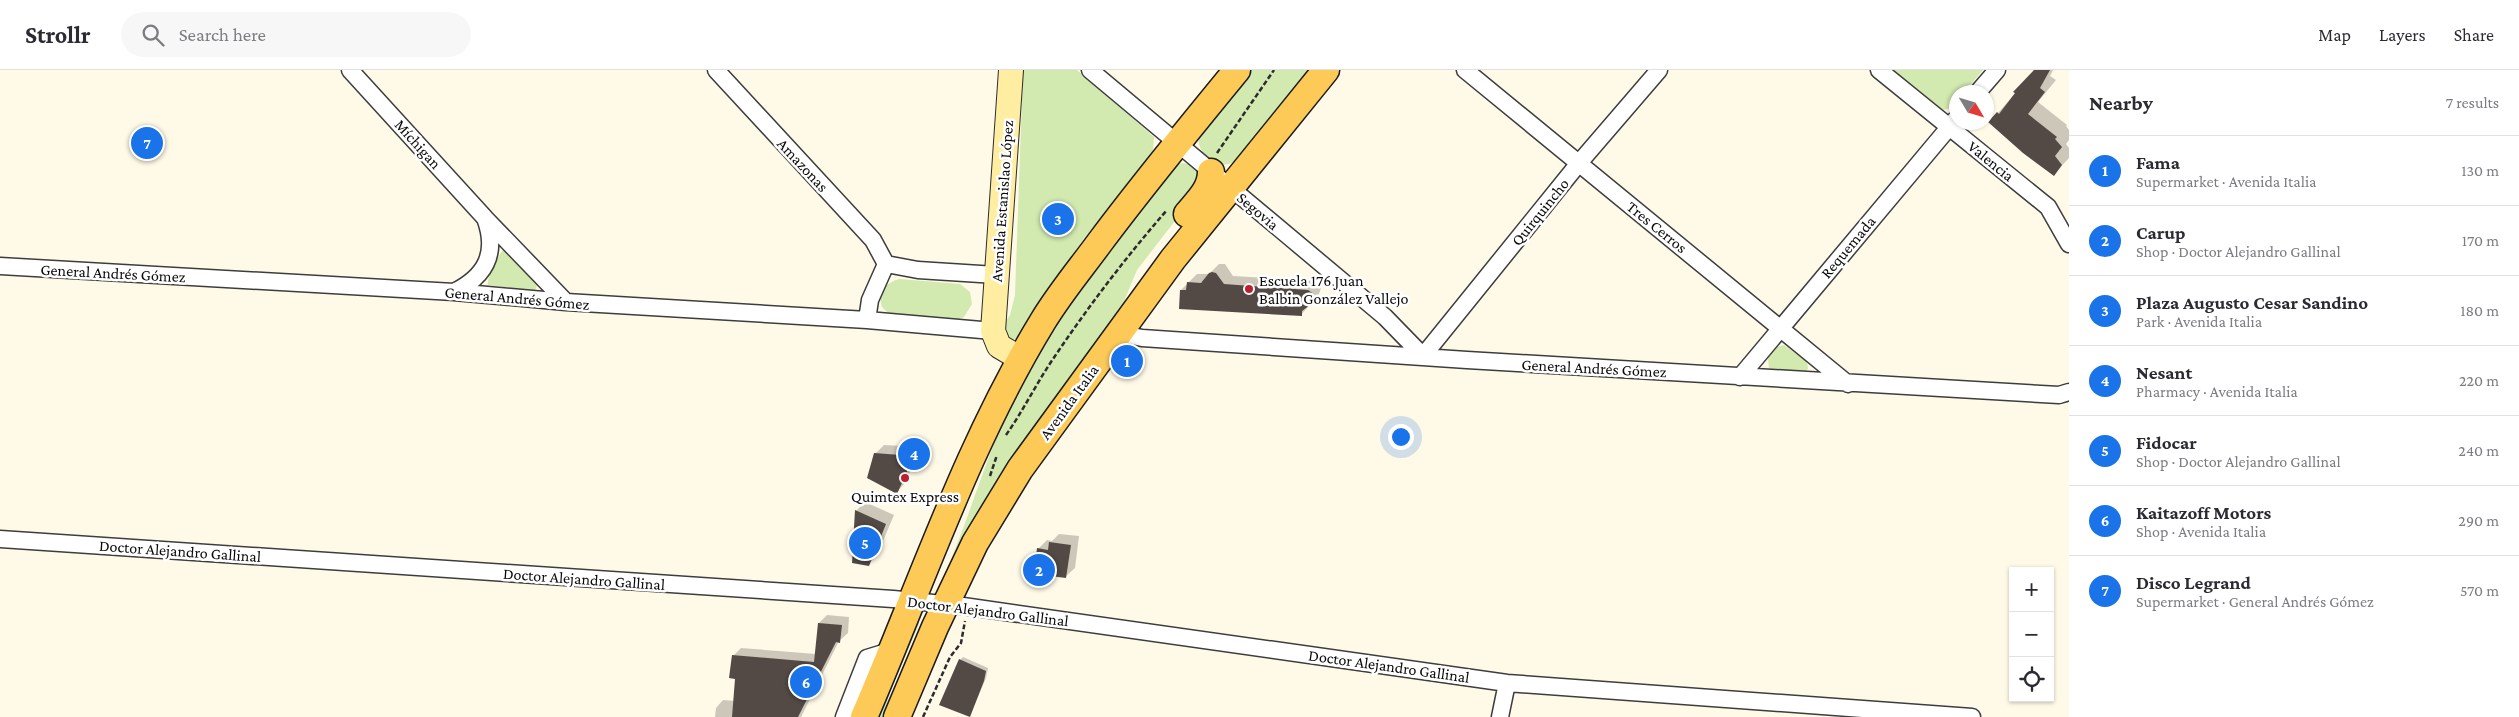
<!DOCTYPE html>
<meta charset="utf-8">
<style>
body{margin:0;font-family:"Crimson Pro",serif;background:#f7f7f7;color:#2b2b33}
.controls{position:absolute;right:15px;bottom:15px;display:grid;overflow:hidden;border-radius:0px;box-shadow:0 1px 4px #0004}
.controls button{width:45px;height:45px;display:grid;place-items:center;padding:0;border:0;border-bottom:1px solid #e1e1e2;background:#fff;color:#2b2b33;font:25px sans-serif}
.compass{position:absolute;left:1949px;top:15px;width:45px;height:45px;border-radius:50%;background:#fff;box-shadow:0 1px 4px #0004;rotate:128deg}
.you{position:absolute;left:1400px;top:366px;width:18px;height:18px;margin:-12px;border:4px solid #fff;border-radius:50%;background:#1a73e8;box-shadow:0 0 0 8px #1a73e833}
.badge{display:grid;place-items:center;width:32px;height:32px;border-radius:50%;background:#1a73e8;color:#fff;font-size:16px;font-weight:700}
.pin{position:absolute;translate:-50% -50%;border:2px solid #fff;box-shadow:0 1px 5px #0006}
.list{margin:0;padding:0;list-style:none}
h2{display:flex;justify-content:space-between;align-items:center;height:65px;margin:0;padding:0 20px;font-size:21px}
h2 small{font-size:16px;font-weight:400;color:#7c7c81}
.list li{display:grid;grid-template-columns:32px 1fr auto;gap:15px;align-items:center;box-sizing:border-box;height:70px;padding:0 20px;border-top:1px solid #e1e1e2}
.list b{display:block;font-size:19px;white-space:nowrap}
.list p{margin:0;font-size:16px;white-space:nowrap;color:#7c7c81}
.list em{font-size:16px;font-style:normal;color:#7c7c81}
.icon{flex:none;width:28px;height:28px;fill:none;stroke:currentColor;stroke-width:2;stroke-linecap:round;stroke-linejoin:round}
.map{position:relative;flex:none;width:2069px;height:647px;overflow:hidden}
header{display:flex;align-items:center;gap:30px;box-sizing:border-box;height:70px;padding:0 25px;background:#fff;border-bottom:1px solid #e1e1e2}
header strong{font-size:24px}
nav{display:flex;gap:28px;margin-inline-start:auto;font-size:18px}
.search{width:350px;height:45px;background:#f7f7f7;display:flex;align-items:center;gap:12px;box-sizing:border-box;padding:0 18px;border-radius:28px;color:#7c7c81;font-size:19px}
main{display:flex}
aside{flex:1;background:#fff}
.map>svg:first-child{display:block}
.green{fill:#d2e9b0}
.shadow{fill:#0003}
.building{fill:#534a46}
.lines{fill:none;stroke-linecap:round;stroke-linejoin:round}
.street-casing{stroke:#3d3d3d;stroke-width:19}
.secondary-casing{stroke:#2c2c2c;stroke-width:26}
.primary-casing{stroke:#1b1b1b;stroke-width:29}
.path{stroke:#2c2c2c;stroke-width:2.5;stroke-dasharray:5 2.5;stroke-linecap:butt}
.street{stroke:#fff;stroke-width:16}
.secondary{stroke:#ffeea2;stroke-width:24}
.primary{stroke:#fdca58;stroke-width:26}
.poi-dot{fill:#bd1f31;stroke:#fff;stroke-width:2}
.labels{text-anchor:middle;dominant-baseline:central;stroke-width:5;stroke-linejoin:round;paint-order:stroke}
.street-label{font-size:16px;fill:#0a0a0a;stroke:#fff}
.poi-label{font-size:16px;fill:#0a0a0a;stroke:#fff;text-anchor:start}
</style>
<header>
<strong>Strollr</strong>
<div class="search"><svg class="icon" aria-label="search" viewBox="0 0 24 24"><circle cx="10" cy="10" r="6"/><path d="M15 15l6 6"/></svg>Search here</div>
<nav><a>Map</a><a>Layers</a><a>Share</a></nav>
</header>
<main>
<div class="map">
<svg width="2069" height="647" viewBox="0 0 2069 647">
<rect width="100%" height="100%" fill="#fff9e7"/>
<path class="green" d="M1023 0H1077L1154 67 1153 80 1148 88 1082 171 1019 266 1014 270 1009 271 1001 258 1010 245 1015 225Z
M1251 0H1312L1237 90C1221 103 1195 85 1199 65Z
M1893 0H1983L1964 22H1956C1956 33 1954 38 1943 40Z
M1183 93 1191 95 1201 106 1188 134 1137 200 1120 241 946 506 945 504C975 434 994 358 1032 291 1072 221 1125 158 1174 95Z
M504 179 538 213 535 221 488 215C486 209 499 183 504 179Z
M899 209 960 214 970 222 972 234 964 247 957 250 890 245 882 237C877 222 886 213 899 209Z
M1784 275 1807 292 1808 299 1804 303 1773 300 1769 298 1768 288 1777 277Z
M917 551 919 554 890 622 883 647H876Z"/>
<path class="shadow" d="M2036 0H2053L2050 6 2056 10 2038 32 2067 55 2066 56 2069 60V70L2066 74 2069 78V88L2054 104 1990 52Z
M1219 194H1225L1233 206 1317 211 1322 215 1319 224 1301 245 1181 220 1197 204H1209Z
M884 375 921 377 905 413 897 422 875 384Z
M865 432 894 445 877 485 868 494 856 441Z
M1059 464 1079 466 1075 498 1066 506 1038 479 1047 470 1052 471Z
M827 545 849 547 848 563 839 571 801 647H715L716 638 723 630 735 631 737 608 733 586 741 578 816 584 819 553Z
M963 587 988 598 986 608 969 647 960 590Z"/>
<path class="building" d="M2034 0H2050L2040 18 2045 22 2028 44 2057 67 2055 69 2062 77 2055 86 2062 95 2054 106 2023 83 1988 52 1997 42 1999 44 2015 23 2013 22Z
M1212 202 1216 203 1224 214 1308 220 1314 224V232L1302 241V246L1179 239 1180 220H1186L1187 212 1201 213 1209 203Z
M874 383 914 386 897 424 867 408Z
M855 440 886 454 869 496 852 493Z
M1049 472 1071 475 1066 508 1034 504 1037 478 1048 480Z
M818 553 842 555 840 573 836 572 798 647H732L735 609 729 608 732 585 814 592Z
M959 589 986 601 984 611 970 647 939 635Z"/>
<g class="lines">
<g class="street-casing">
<path id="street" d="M350 0 485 148
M716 0 873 170 886 194 918 200 996 205
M1090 0 1385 247 1423 286 1579 93 1659 0
M1465 0 1848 314
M1879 0 2048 137 2069 174
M1978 22 1997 0
M0 196 454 222 566 232 867 250 993 261
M454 222C486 206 498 183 485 148L566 232
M867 250 870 230 886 194
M1118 263 1142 268 1467 290 2059 325 2069 322
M1740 307 1956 49
M0 469 893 529 963 536 1507 613 1972 647
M844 647 867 588 893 580
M1500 647 1507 613"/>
</g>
<g class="secondary-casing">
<path id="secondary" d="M1011 0 993 261 999 276 1021 289"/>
</g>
<g class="primary-casing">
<path id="primary" d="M1187 144C1198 131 1211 119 1211 102
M864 647C921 515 967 375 1043 251 1060 223 1081 198 1100 172 1144 113 1191 56 1237 0
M897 647 935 557 975 473 1020 399 1173 189 1326 0"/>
</g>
<path class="path" d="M1217 83 1274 0
M1006 365C1023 341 1036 314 1053 289 1088 237 1126 187 1167 140
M990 406 997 385
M923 647 950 587 961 573 965 551"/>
<use href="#street" class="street"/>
<use href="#secondary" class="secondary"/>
<use href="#primary" class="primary"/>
</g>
<g class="poi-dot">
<circle cx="1249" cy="219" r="5"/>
<circle cx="905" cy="408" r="5"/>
</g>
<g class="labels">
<g class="street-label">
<text transform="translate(418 74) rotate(48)">Míchigan</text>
<text transform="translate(1991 91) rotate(39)">Valencia</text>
<text transform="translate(803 95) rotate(47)">Amazonas</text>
<text transform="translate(1002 131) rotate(-86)">Avenida Estanislao López</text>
<text transform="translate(1258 141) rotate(40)">Segovia</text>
<text transform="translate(1540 142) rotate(-51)">Quirquincho</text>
<text transform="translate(1657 157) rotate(39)">Tres Cerros</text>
<text transform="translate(1848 177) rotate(-50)">Requemada</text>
<text transform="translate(113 203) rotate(3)">General Andrés Gómez</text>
<text transform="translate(517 228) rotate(5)">General Andrés Gómez</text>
<text transform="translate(1594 298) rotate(3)">General Andrés Gómez</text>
<text transform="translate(1069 332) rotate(-54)">Avenida Italia</text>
<text transform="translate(180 481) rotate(4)">Doctor Alejandro Gallinal</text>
<text transform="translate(584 509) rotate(4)">Doctor Alejandro Gallinal</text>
<text transform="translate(988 541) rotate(7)">Doctor Alejandro Gallinal</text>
<text transform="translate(1389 596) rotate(8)">Doctor Alejandro Gallinal</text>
</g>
<g class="poi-label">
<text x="1259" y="210">Escuela 176 Juan<tspan x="1259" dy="18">Balbin González Vallejo</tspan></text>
<text x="905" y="426" text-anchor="middle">Quimtex Express</text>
</g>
</g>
</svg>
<div class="controls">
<button>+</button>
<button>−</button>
<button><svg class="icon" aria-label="locate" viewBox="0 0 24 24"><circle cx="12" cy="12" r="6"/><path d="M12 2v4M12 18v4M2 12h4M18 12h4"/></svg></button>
</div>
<svg class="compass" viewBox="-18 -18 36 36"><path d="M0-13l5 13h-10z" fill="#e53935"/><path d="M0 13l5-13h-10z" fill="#7c7c81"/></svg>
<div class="you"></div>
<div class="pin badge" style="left:1127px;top:291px">1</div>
<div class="pin badge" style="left:1039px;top:500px">2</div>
<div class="pin badge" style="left:1058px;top:149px">3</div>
<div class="pin badge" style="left:914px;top:384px">4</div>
<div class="pin badge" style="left:865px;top:473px">5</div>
<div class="pin badge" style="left:806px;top:612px">6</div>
<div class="pin badge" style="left:147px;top:73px">7</div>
</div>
<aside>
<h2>Nearby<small>7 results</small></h2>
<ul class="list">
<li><span class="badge">1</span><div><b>Fama</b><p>Supermarket · Avenida Italia</p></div><em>130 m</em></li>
<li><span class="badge">2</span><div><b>Carup</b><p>Shop · Doctor Alejandro Gallinal</p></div><em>170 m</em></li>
<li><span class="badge">3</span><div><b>Plaza Augusto Cesar Sandino</b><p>Park · Avenida Italia</p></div><em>180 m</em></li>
<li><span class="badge">4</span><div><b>Nesant</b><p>Pharmacy · Avenida Italia</p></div><em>220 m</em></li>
<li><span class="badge">5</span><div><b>Fidocar</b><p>Shop · Doctor Alejandro Gallinal</p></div><em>240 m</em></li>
<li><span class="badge">6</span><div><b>Kaitazoff Motors</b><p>Shop · Avenida Italia</p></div><em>290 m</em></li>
<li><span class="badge">7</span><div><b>Disco Legrand</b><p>Supermarket · General Andrés Gómez</p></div><em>570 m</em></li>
</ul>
</aside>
</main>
